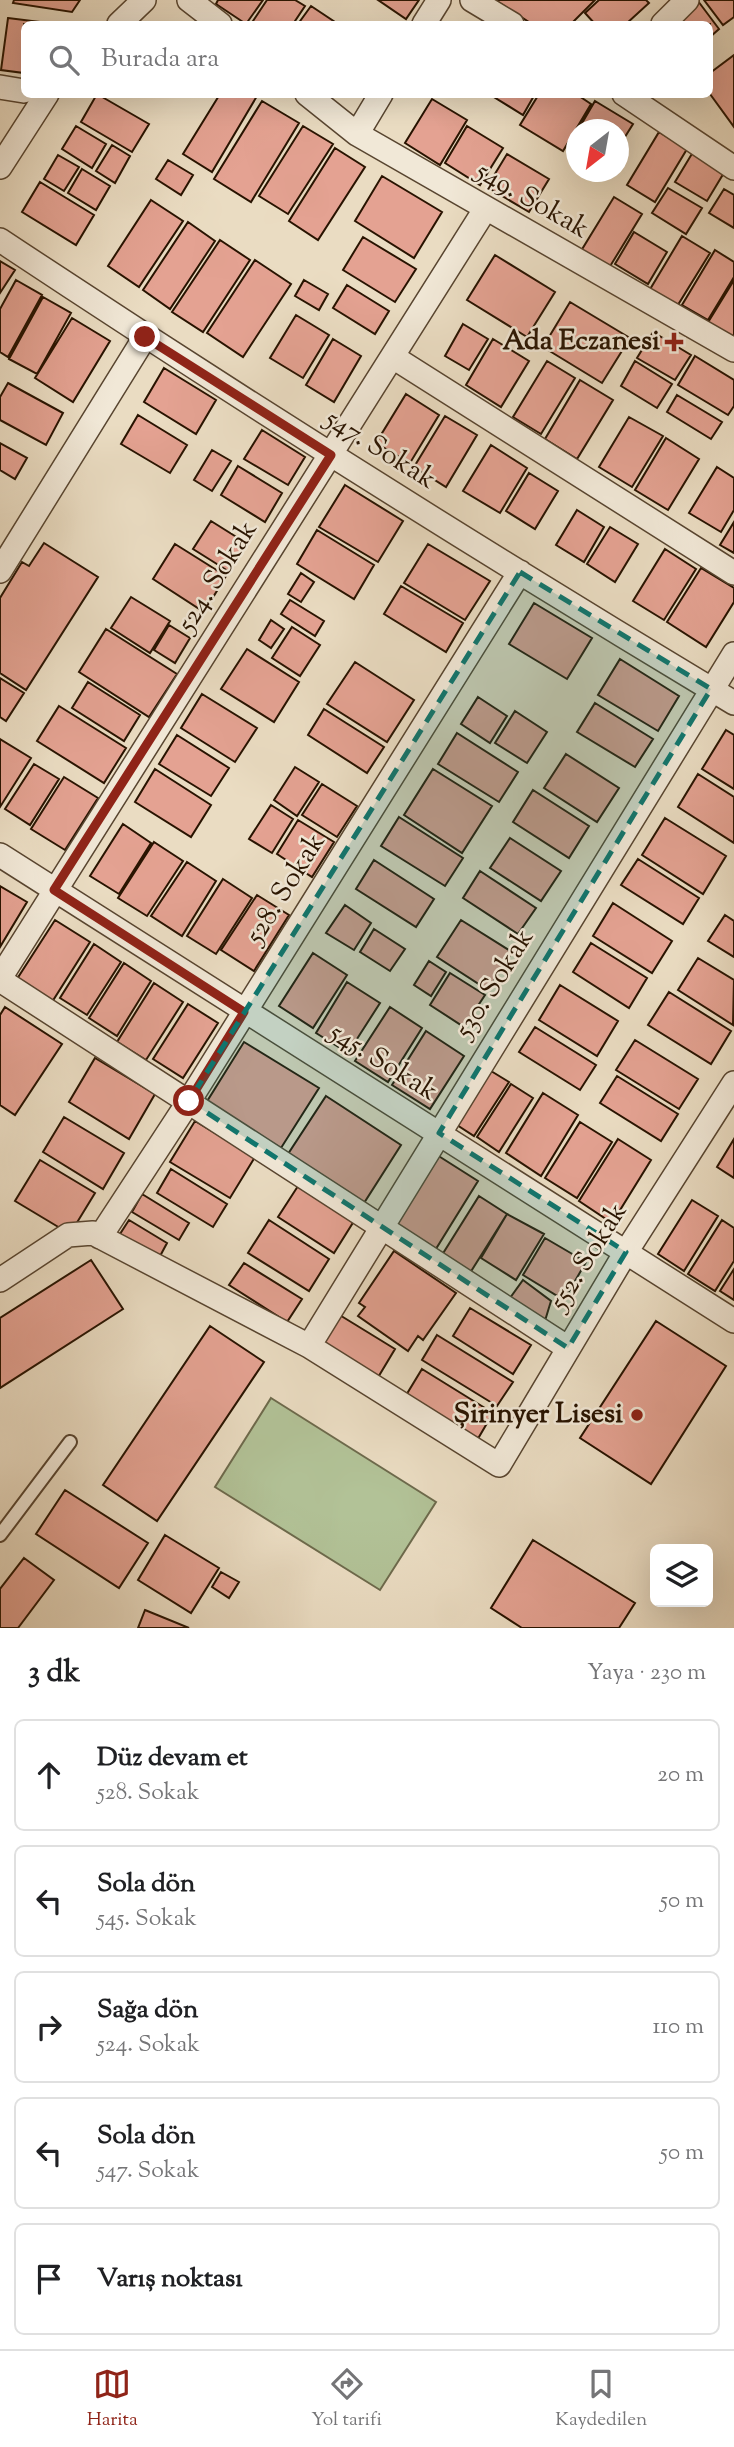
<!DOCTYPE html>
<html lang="tr">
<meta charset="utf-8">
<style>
body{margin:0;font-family:"Sorts Mill Goudy",serif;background:#f6f6f6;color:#202124}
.controls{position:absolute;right:21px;bottom:21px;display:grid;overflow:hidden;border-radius:10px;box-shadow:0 7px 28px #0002}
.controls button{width:63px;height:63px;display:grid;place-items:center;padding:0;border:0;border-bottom:2px solid #e0e0e0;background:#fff;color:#202124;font:35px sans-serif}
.compass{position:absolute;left:566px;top:119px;width:63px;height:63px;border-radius:50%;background:#fff;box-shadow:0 7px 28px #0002;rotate:211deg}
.stop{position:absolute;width:21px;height:21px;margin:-16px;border:5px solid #8f2418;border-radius:50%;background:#fff}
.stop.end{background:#8f2418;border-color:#fff;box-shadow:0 2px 7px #0008}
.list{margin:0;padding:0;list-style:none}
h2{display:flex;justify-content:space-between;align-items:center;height:91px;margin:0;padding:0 28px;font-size:30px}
h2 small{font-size:23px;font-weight:400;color:#757577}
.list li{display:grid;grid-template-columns:46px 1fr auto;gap:21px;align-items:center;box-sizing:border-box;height:112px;margin:0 14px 14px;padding:0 14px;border:2px solid #e0e0e0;border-radius:10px}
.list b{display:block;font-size:26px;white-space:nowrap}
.list p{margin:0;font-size:23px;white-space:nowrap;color:#757577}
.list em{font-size:23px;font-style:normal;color:#757577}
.icon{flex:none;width:38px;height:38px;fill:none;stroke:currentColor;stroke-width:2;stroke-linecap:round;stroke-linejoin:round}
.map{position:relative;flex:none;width:734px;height:1628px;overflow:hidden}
.search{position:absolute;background:#fff;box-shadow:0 7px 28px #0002;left:21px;right:21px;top:21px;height:77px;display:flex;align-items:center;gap:18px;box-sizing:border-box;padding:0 24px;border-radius:10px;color:#757577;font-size:26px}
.sheet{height:721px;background:#fff}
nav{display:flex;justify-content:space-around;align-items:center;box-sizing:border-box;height:98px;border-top:2px solid #e0e0e0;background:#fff;font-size:19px;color:#757577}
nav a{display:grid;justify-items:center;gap:4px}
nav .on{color:#8f2418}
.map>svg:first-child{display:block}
.green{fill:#b2c297;stroke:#6d6a4c;stroke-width:2}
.building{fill:#e4a292;stroke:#281300;stroke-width:2}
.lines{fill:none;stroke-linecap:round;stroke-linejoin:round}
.lane-casing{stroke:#584530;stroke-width:16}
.street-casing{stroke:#584530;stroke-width:26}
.lane{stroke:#f1e8d7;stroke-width:12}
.street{stroke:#f1e8d7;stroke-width:23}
.route{stroke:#8f2418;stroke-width:9}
.marked{fill:#0f766e;fill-opacity:0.2;stroke:#0f766e;stroke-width:5;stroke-dasharray:14 9;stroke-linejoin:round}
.poi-dot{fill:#8f2418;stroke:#f1e8d7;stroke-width:2.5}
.labels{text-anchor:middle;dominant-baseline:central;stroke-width:5;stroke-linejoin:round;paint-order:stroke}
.street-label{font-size:28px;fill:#281300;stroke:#f1e8d7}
.poi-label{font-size:28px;font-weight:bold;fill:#281300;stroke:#f1e8d7;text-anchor:end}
</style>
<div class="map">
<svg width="734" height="1628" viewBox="0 0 734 1628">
<rect width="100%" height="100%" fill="#eadcc2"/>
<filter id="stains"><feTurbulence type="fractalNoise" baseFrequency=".00286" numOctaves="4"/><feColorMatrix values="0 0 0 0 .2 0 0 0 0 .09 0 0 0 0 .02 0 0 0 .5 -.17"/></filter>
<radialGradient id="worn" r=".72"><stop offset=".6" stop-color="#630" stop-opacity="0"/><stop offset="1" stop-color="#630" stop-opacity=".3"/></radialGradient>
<path class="green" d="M271 1398 436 1502 380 1590 215 1487Z"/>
<path class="building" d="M14 0H80L72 12 13 3Z
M218 0H263L246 24 216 4Z
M267 0H295L305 6 293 24H251Z
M378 0H419L406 19Z
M495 0H595L571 24H532Z
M599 0H646L649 3 626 24H595L585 13Z
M704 0H734V17L723 25Z
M698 1 719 29 710 37V24H682L676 17Z
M311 6 338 24H298Z
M8 18 56 24H24V73L1 70Z
M734 55V127L710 94V73Z
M97 94 149 124 132 152 81 122Z
M220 94 257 96 212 172 183 154Z
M489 94H535L523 115Z
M539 94H576L591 104 563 151 520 125Z
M432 99 467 120 440 165 405 143Z
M262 101 299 123 251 202 214 179Z
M595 101 633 124 618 148V130H578Z
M76 126 106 144 92 168 62 149Z
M303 126 333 144 288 214 259 196Z
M467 126 503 148 480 185 445 163Z
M659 132 687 149 655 202 627 185Z
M112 145 130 156 115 183 96 171Z
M335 148 365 167 318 240 289 221Z
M693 152 725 171 707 201 675 182Z
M507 154 549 179 529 212 487 187Z
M58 155 79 167 64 191 44 179Z
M168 160 193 175 181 195 156 179Z
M82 169 110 186 96 210 68 193Z
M382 176 442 212 414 258 355 221Z
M40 182 94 215 76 245 22 212Z
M668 188 702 208 686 234 652 213Z
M724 189 734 195V228L709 213Z
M614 197 642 214 609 268 581 251Z
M151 200 183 221 139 287 108 266Z
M188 222 215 241 170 309 143 290Z
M634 232 667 252 648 284 615 264Z
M682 236 710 253 676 308 649 291Z
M363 237 416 269 395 302 343 270Z
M220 240 250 260 203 332 172 312Z
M715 250 734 262V277L708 320 682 305Z
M495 255 555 292 527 337 467 300Z
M255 260 291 284 243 357 207 333Z
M0 261 15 270 0 293Z
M16 280 42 295 8 357 0 352V309Z
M304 280 328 294 319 310 295 296Z
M734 280V341L707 324Z
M347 285 389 311 375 334 333 308Z
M43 297 71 313 37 374 9 359Z
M570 302 630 338 602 383 543 347Z
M296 315 329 335 303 378 270 358Z
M72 318 110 341 73 402 35 378Z
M463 324 488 339 469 370 445 356Z
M653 332 691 355 675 380 637 358Z
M333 339 361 356 334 402 306 385Z
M493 339 529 361 501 407 466 385Z
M695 356 734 380V406L728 415 678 385Z
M547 361 575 378 541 434 513 417Z
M635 361 672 384 657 408 621 386Z
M164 368 216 400 196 434 144 402Z
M580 380 613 400 577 459 545 439Z
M8 383 63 413 46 445 0 420V397Z
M406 394 439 415 410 463 376 443Z
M677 395 722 422 711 439 667 412Z
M138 415 187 445 170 473 121 444Z
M445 416 477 435 446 487 414 467Z
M629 417 663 436 632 487 599 467Z
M262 430 305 457 288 485 244 459Z
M666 438 699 459 668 510 635 490Z
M0 443 27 458 15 479 0 470Z
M491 445 527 468 500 513 463 491Z
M212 450 231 461 212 491 194 480Z
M238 466 282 493 265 522 221 495Z
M717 467 734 478V510L721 532 689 513Z
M529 473 558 491 535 529 506 511Z
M345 485 403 521 378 562 319 527Z
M577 510 604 527 584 562 556 545Z
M211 521 246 543 228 571 193 549Z
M734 522V553L720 545Z
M610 527 638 544 615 582 587 564Z
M317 530 374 565 354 599 297 564Z
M44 543 98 577 26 690 0 673V598L22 562 29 566Z
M175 544 226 576 204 612 153 579Z
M428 544 490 581 465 620 404 583Z
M665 549 696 569 664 620 633 601Z
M701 568 734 588V602L706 647 667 622Z
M301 573 314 582 301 602 288 594Z
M401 586 463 623 446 652 384 614Z
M131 597 170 621 150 653 111 628Z
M290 600 324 621 315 636 281 614Z
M534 603 592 638 567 679 509 644Z
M271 620 284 629 271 648 259 640Z
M169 625 190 638 175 663 154 650Z
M292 627 320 645 300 676 272 658Z
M106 629 177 674 149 717 79 672Z
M247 649 299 682 274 722 221 689Z
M620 659 679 696 658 731 598 695Z
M355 662 414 700 387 742 327 704Z
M0 678 24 693 6 721 0 717Z
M88 682 140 715 124 741 72 708Z
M202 694 257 728 235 762 181 728Z
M478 697 507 716 490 743 461 724Z
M595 703 653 739 635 767 577 732Z
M59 706 126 748 104 783 37 741Z
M324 709 384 747 367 773 308 735Z
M515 711 547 732 527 763 495 743Z
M726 730 734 735V789L702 769Z
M457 733 518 772 499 802 438 764Z
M177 735 229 768 211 796 159 764Z
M0 739 31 758 0 807Z
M566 754 619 788 597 822 544 788Z
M34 764 59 779 30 825 5 809Z
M295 767 319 782 297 816 274 800Z
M155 769 211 805 191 837 135 802Z
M433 769 492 806 462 853 404 815Z
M698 774 734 797V843L678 807Z
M64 777 98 798 65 850 31 829Z
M322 784 357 806 337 837 302 815Z
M533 790 589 826 569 858 513 822Z
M271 805 293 819 272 853 249 839Z
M399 817 463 858 445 886 381 846Z
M665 818 726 856 703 894 642 855Z
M298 820 334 842 312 877 277 854Z
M123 824 151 843 119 894 90 876Z
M510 838 561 871 541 901 490 868Z
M154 842 183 861 147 916 118 898Z
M638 859 699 898 683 924 621 885Z
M374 860 434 899 416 927 356 889Z
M187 862 216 881 182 936 151 916Z
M480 871 536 908 518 934 463 898Z
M223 879 252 898 216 954 187 936Z
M0 886 27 902 0 947Z
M257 895 289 915 254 971 221 950Z
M613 903 672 941 652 973 593 936Z
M345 905 371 923 354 950 326 933Z
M725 915 734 921V957L708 941Z
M55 920 90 942 52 1002 17 979Z
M461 920 512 952 488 990 437 957Z
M374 929 405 949 390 971 360 952Z
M591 943 647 978 629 1008 573 972Z
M94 944 121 962 87 1015 60 998Z
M313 953 347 975 313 1028 279 1006Z
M698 958 734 980 733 1025 678 990Z
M429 961 446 972 431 996 414 985Z
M124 963 151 981 117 1036 89 1018Z
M450 973 485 995 464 1027 430 1005Z
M347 982 380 1003 348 1053 316 1033Z
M154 983 183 1002 146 1060 117 1042Z
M560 985 618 1021 597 1056 539 1020Z
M669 992 731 1031 711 1064 648 1025Z
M188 1004 218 1023 183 1078 153 1059Z
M5 1007 62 1044 15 1115 0 1105V1015Z
M390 1007 422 1028 388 1082 355 1061Z
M535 1027 596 1065 580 1090 519 1052Z
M426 1031 464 1056 430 1109 392 1085Z
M635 1040 698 1079 679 1109 616 1070Z
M244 1042 319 1088 281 1148 206 1103Z
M95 1058 155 1094 129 1139 69 1102Z
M491 1071 509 1082 474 1136 457 1125Z
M617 1076 678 1114 661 1141 600 1103Z
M511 1084 533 1098 499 1152 477 1137Z
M543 1093 578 1115 541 1176 506 1153Z
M326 1096 401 1145 364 1203 288 1154Z
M64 1117 124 1153 103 1189 43 1152Z
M195 1121 255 1157 230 1198 170 1162Z
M580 1122 612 1142 577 1198 545 1178Z
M618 1139 651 1160 612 1223 579 1201Z
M734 1139V1178L717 1167Z
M437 1155 478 1181 434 1252 393 1226Z
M40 1160 95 1193 70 1234 15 1201Z
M171 1169 227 1204 213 1227 157 1193Z
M298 1186 354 1221 334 1253 278 1217Z
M142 1194 189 1223 179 1240 132 1212Z
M479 1196 507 1214 470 1273 442 1255Z
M692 1200 718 1216 684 1271 658 1254Z
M507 1214 544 1234 516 1280 481 1258Z
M129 1220 167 1243 159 1258 120 1234Z
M269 1220 329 1259 309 1291 248 1253Z
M722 1220 734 1228V1261L715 1291 688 1274Z
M545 1238 586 1262 564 1300 523 1275Z
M394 1251 456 1293 423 1340 418 1336 408 1351 358 1316 365 1307 359 1303Z
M91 1260 123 1309 0 1388V1318Z
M244 1263 302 1299 287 1322 229 1285Z
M734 1269V1300L720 1291Z
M523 1280 551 1301 544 1324 510 1298Z
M470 1308 531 1345 513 1374 453 1336Z
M338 1314 395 1349 377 1379 320 1343Z
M656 1321 726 1366 651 1484 580 1438Z
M210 1326 264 1362 157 1521 103 1485Z
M437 1335 513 1382 497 1406 422 1360Z
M422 1369 493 1413 476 1442 405 1397Z
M65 1490 148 1543 119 1588 36 1534Z
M165 1535 219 1568 191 1613 138 1580Z
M533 1540 635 1603 619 1628H522L491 1608Z
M24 1558 54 1580 18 1628H0V1589Z
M221 1572 239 1582 229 1598 212 1587Z
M145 1610 189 1628H138Z"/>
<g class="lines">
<g class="lane-casing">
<path id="lane" d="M0 1535 70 1442"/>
</g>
<g class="street-casing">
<path id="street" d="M189 0 220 24
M472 0 512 24
M119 24 144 0
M424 24 439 0
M663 24 687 0
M0 87 24 91
M307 94 357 134 734 350
M624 94 734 168
M357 134 381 94
M0 167 47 94
M0 240C241 400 486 554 734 703
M393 357 734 573
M0 571 145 337
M0 855 734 1321
M0 978 486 208
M0 980 568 1348
M100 1237 189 1101 520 572
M0 1280 68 1235 93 1233 309 1346 499 1465 626 1252 734 1083
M309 1346 734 654"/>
</g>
<use href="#lane" class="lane"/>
<use href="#street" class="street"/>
</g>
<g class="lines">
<path class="route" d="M145 337 331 455 54 890 244 1012 189 1101"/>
</g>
<path class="marked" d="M520 572 711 689 439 1133 626 1252 568 1348 189 1101Z"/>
<g class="poi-dot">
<path d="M670.5 331.5h7v7h7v7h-7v7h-7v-7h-7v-7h7z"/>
<circle cx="637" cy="1415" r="7"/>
</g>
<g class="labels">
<g class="street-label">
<text transform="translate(532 201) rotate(30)">549. Sokak</text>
<text transform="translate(380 450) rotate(32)">547. Sokak</text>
<text transform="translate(218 577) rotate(-58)">524. Sokak</text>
<text transform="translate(286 889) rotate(-58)">528. Sokak</text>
<text transform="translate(495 984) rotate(-58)">530. Sokak</text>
<text transform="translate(383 1063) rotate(32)">545. Sokak</text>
<text transform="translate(589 1257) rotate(-58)">552. Sokak</text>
</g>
<g class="poi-label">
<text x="660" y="342">Ada Eczanesi</text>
<text x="623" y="1415">Şirinyer Lisesi</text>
</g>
</g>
<rect width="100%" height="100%" filter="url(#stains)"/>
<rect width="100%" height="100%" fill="url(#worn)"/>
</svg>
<div class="controls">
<button><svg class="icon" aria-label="layers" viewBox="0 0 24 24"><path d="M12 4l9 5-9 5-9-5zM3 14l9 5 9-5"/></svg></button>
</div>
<svg class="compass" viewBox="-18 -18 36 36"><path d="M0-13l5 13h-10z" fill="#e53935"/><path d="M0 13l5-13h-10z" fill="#757577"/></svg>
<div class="stop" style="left:189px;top:1101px"></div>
<div class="stop end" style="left:145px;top:337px"></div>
<div class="search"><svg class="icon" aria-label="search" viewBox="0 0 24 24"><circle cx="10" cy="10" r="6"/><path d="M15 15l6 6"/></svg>Burada ara</div>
</div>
<section class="sheet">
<h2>3 dk<small>Yaya · 230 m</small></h2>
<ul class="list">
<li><svg class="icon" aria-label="ahead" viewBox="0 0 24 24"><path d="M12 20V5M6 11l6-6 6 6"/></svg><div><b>Düz devam et</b><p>528. Sokak</p></div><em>20 m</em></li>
<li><svg class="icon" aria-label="left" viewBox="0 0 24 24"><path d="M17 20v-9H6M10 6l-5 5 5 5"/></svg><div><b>Sola dön</b><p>545. Sokak</p></div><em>50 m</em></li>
<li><svg class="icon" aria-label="right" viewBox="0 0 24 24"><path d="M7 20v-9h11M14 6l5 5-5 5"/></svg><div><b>Sağa dön</b><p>524. Sokak</p></div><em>110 m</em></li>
<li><svg class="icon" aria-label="left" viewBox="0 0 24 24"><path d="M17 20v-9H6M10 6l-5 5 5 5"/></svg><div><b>Sola dön</b><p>547. Sokak</p></div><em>50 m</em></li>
<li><svg class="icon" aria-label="arrive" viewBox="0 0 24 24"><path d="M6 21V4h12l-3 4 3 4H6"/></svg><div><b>Varış noktası</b></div></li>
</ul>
</section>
<nav>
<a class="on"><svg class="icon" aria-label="map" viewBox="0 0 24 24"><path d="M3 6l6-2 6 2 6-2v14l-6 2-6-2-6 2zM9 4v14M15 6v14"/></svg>Harita</a>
<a><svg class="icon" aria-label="directions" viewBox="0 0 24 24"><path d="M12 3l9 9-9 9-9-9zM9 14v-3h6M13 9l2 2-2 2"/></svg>Yol tarifi</a>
<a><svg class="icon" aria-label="saved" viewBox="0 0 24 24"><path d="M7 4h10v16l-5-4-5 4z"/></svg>Kaydedilen</a>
</nav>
